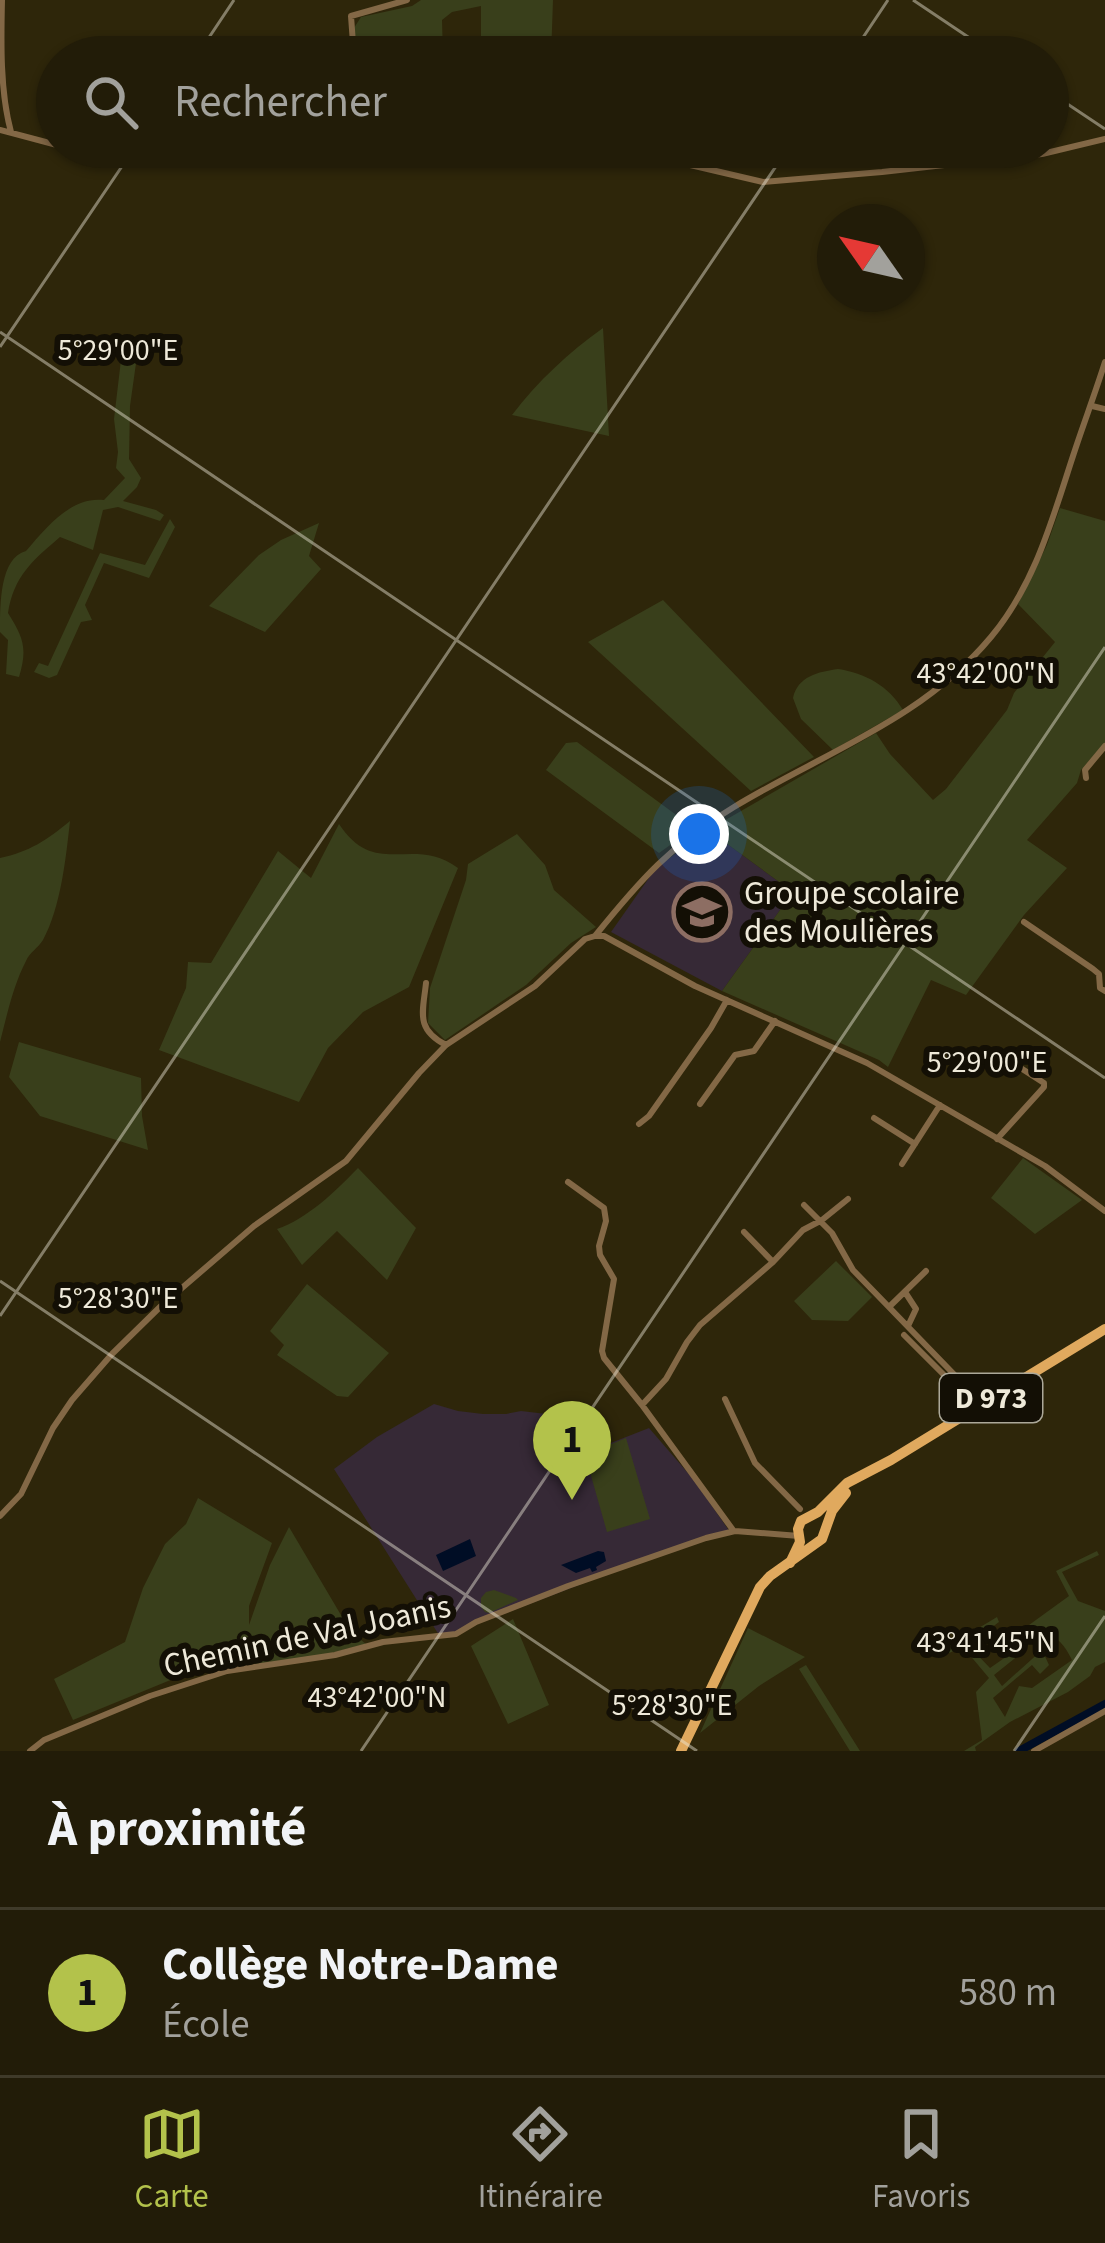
<!DOCTYPE html>
<html lang="fr">
<meta charset="utf-8">
<style>
body{margin:0;font-family:"Source Sans 3",sans-serif;background:#2a2512;color:#f1f3f6}
.compass{position:absolute;left:817px;top:204px;width:108px;height:108px;border-radius:50%;background:#221c08;box-shadow:0 3px 9px #0004;rotate:304deg}
.you{position:absolute;left:699px;top:834px;width:42px;height:42px;margin:-30px;border:9px solid #fff;border-radius:50%;background:#1a73e8;box-shadow:0 0 0 18px #1a73e833}
.badge{display:grid;place-items:center;width:78px;height:78px;border-radius:50%;background:#b3c24b;color:#111;font-size:39px;font-weight:700}
.pin{position:absolute;translate:-50% -99px;filter:drop-shadow(0 3px 6px #0008)}
.pin::after{content:'';position:absolute;top:63px;width:42px;height:36px;background:inherit;clip-path:polygon(0 0,100% 0,50% 100%)}
.list{margin:0;padding:0;list-style:none}
h2{display:flex;justify-content:space-between;align-items:center;height:156px;margin:0;padding:0 48px;font-size:51px}
h2 small{font-size:39px;font-weight:400;color:#a2a19c}
.list li{display:grid;grid-template-columns:78px 1fr auto;gap:36px;align-items:center;box-sizing:border-box;height:168px;padding:0 48px;border-top:3px solid #3f3a29}
.list b{display:block;font-size:45px;white-space:nowrap}
.list p{margin:0;font-size:39px;white-space:nowrap;color:#a2a19c}
.list em{font-size:39px;font-style:normal;color:#a2a19c}
.icon{flex:none;width:66px;height:66px;fill:none;stroke:currentColor;stroke-width:2;stroke-linecap:round;stroke-linejoin:round}
.map{position:relative;flex:none;width:1105px;height:1751px;overflow:hidden}
.search{position:absolute;background:#221c08;box-shadow:0 3px 9px #0004;left:36px;right:36px;top:36px;height:132px;display:flex;align-items:center;gap:30px;box-sizing:border-box;padding:0 42px;border-radius:66px;color:#a2a19c;font-size:45px}
.sheet{height:324px;background:#221c08}
nav{display:flex;justify-content:space-around;align-items:center;box-sizing:border-box;height:168px;border-top:3px solid #3f3a29;background:#221c08;font-size:33px;color:#a2a19c}
nav a{display:grid;justify-items:center;gap:6px}
nav .on{color:#b3c24b}
.map>svg:first-child{display:block}
.education{fill:#362936}
.green{fill:#393f1b}
.water{fill:#000d25}
.lines{fill:none;stroke-linecap:round;stroke-linejoin:round}
.canal{stroke:#000d25;stroke-width:8}
.minor{stroke:#836846;stroke-width:6}
.primary{stroke:#e0a95e;stroke-width:10}
.ticks{fill:none;stroke:#eee9d9;stroke-width:3;stroke-opacity:0.45}
.labels{text-anchor:middle;dominant-baseline:central;stroke-width:12;stroke-linejoin:round;paint-order:stroke}
.shield{fill:#130f05;stroke:#aca899;stroke-width:3}
.shield-label{font-size:30px;font-weight:bold;fill:#eee9d9}
.poi-label{font-size:33px;fill:#eee9d9;stroke:#130f05;text-anchor:start}
.street-label{font-size:33px;fill:#eee9d9;stroke:#130f05}
.ticks-label{font-size:30px;text-anchor:middle;fill:#eee9d9;stroke:#130f05;stroke-width:12;stroke-linejoin:round;paint-order:stroke}
</style>
<div class="map">
<svg width="1105" height="1751" viewBox="0 0 1105 1751">
<rect width="100%" height="100%" fill="#2e260a"/>
<path class="education" d="M708 830 793 892 722 991 611 932 656 868Z
M434 1404 458 1411 483 1414H506L521 1411 589 1419 598 1448 649 1428 694 1480 730 1532 639 1562 459 1631 439 1635 334 1469 377 1437Z"/>
<path class="green" d="M421 0H553L551 57H481V6L452 12 442 20 443 57H358L354 28 361 17 412 6Z
M603 328 609 436 512 415C538 381 568 353 603 328Z
M139 342 130 406 129 459 141 478 137 487 123 501 156 510 164 515 160 521 118 507 103 510 93 550 60 537C32 561 14 576 8 613 23 637 28 648 19 677L6 674 8 640 0 632C0 603 0 558 26 551 46 528 71 496 104 500L125 478 116 468 118 452 114 419 123 343Z
M1060 508 1105 521V743L1081 770 1077 783 1027 840 1067 868 1024 915 966 995 931 980 888 1067 879 1060 722 991 793 892 708 830 876 733 890 754 933 800 946 789 1007 710 1014 693 1055 642 1018 604 1047 545Z
M170 519 175 527 149 578 104 563 85 605 92 620 81 622 57 675 49 678 34 672 39 663 48 666 100 553 145 565Z
M319 523 309 556 321 569 265 632 209 606 259 555 281 540Z
M663 600 814 757 751 791 588 642Z
M838 669C865 673 889 686 903 710L833 750 801 719 793 698C798 676 818 672 838 669Z
M577 742 694 828 659 853 546 770 566 743Z
M70 821C66 857 61 907 43 940 38 948 30 952 26 961 13 986 7 1015 0 1042V858C29 852 47 840 70 821Z
M339 824C376 880 413 834 458 868L409 987 363 1012 328 1048 299 1102 159 1050 186 988 188 962 211 963 278 851 311 878Z
M517 834 545 865 554 890 596 927 571 943 526 985 445 1040 428 1023 430 988 466 880 468 864Z
M19 1042 141 1078 142 1116 148 1150 40 1116 9 1077Z
M1023 1158 1082 1200 1035 1234 991 1198Z
M358 1168 416 1228 387 1280 337 1231 302 1265 277 1229C307 1219 336 1191 358 1168Z
M836 1261 872 1297 848 1321 812 1320 794 1301Z
M307 1284 389 1353 348 1397 337 1396 277 1355 284 1345 270 1331Z
M590 1426 597 1450 626 1438 650 1519 607 1532 578 1430Z
M198 1498 272 1543 249 1606V1625L270 1565 289 1527 351 1632 366 1644 316 1657 259 1665 248 1660 212 1663 73 1720 54 1679 125 1642 143 1588 165 1544 186 1524Z
M1097 1551 1099 1555 1062 1572 1078 1601 1105 1611V1662L1095 1667 1090 1676 1068 1692 1010 1722 975 1747 976 1751H964L982 1740 976 1692 989 1678 963 1647 949 1653 947 1647 997 1617 999 1622 968 1645 990 1668 1020 1647 1024 1651 994 1675 1002 1686 1042 1650 1049 1665 1040 1674 1032 1665 993 1698 1005 1717 1019 1686 1032 1688 1072 1660C1065 1646 1058 1636 1042 1632L1038 1646 1033 1645 1036 1629 1029 1625 1069 1596 1056 1571Z
M494 1590 516 1598 518 1600 489 1613 485 1612 481 1607V1598L486 1592Z
M513 1619 549 1705 508 1724 471 1646Z
M748 1628 805 1657 759 1686 700 1733Z
M806 1665 860 1751H850L799 1669Z"/>
<path class="water" d="M470 1539 476 1556 443 1571 436 1555Z
M598 1551 604 1552 606 1561 596 1567 597 1570 592 1572 590 1568 576 1573 561 1565Z"/>
<g class="lines">
<path class="canal" d="M1019 1751 1105 1704"/>
<path class="minor" d="M2 0C1 42 0 92 11 132
M354 57 351 16 407 0
M0 130 57 145
M63 147 103 158 174 161H217L227 159 243 147
M340 147H349
M368 147 478 156 639 153 763 182 882 172 1042 154 1105 139
M1092 406 1105 409
M1086 778 1085 770 1105 746
M1024 922 1093 969 1099 974 1100 988 1105 991
M595 936H604L695 986 867 1063 1045 1166 1105 1211
M426 983C423 1012 415 1029 446 1045
M700 1104 735 1055 754 1051 775 1021
M874 1118 915 1144
M639 1124 649 1116 711 1028 727 1000
M997 1139 1044 1087V1083L1005 1058
M902 1164 940 1105
M568 1182 604 1208 606 1221 599 1246 600 1255 614 1279 602 1351 604 1358 642 1405 733 1530
M804 1205 832 1233 853 1270 974 1395 987 1401
M744 1232 773 1262
M905 1292 916 1309 908 1326
M889 1307 926 1271
M904 1335 961 1392 969 1396
M725 1399 755 1463 800 1509
M642 1405 666 1379 687 1342 700 1325 773 1262 803 1230 822 1220 848 1199
M0 1516 21 1494 53 1428 72 1400 112 1354 161 1306 254 1226 346 1161 419 1073 446 1045 535 986 585 939 595 936C640 880 672 844 734 807 823 753 922 720 991 637 1035 584 1052 520 1073 456 1083 425 1095 394 1105 362
M30 1751 44 1740 150 1696 227 1671 335 1655 383 1642 456 1634 476 1622 568 1586 706 1538 735 1531 799 1536
M1034 1751 1105 1711"/>
<path class="primary" d="M790 1563 800 1542 798 1529 801 1521 818 1512 847 1483 891 1460 1105 1329
M681 1751 760 1587 770 1576 822 1539 832 1511 846 1493"/>
</g>
<path class="ticks" d="M913 0 998 57M196 57 234 0M850 57 888 0M1048 91 1105 129M0 332 1105 1078M0 347 135 147M0 1281 697 1751M0 1316 789 147M361 1751 1105 647M1014 1751 1105 1616"/>
<defs>
<g id="school-ring" transform="scale(3)"><circle r="9.5" fill="#130f05" stroke="#8d6e63" stroke-width="1.5"/><path d="M0-5L7-2L0 1L-7-2ZM-4 1L0 2.5L4 1V4Q0 6-4 4Z" fill="#8d6e63"/></g>
</defs>
<g fill-rule="evenodd">
<use href="#school-ring" x="702" y="912"/>
</g>
<g class="labels">
<rect class="shield" x="940" y="1374" width="102" height="48" rx="9"/>
<g class="shield-label">
<text x="991" y="1398">D 973</text>
</g>
<g class="poi-label">
<text x="744" y="893">Groupe scolaire<tspan x="744" dy="38">des Moulières</tspan></text>
</g>
<g class="street-label">
<text transform="translate(307 1636) rotate(-12)">Chemin de Val Joanis</text>
</g>
</g>
<g class="ticks-label">
<text x="118" y="360">5°29'00"E</text>
<text x="986" y="683">43°42'00"N</text>
<text x="987" y="1072">5°29'00"E</text>
<text x="118" y="1308">5°28'30"E</text>
<text x="986" y="1652">43°41'45"N</text>
<text x="377" y="1707">43°42'00"N</text>
<text x="672" y="1715">5°28'30"E</text>
</g>
</svg>
<svg class="compass" viewBox="-18 -18 36 36"><path d="M0-13l5 13h-10z" fill="#e53935"/><path d="M0 13l5-13h-10z" fill="#a2a19c"/></svg>
<div class="you"></div>
<div class="pin badge" style="left:572px;top:1500px">1</div>
<div class="search"><svg class="icon" aria-label="search" viewBox="0 0 24 24"><circle cx="10" cy="10" r="6"/><path d="M15 15l6 6"/></svg>Rechercher</div>
</div>
<section class="sheet">
<h2>À proximité<small></small></h2>
<ul class="list">
<li><span class="badge">1</span><div><b>Collège Notre-Dame</b><p>École</p></div><em>580 m</em></li>
</ul>
</section>
<nav>
<a class="on"><svg class="icon" aria-label="map" viewBox="0 0 24 24"><path d="M3 6l6-2 6 2 6-2v14l-6 2-6-2-6 2zM9 4v14M15 6v14"/></svg>Carte</a>
<a><svg class="icon" aria-label="directions" viewBox="0 0 24 24"><path d="M12 3l9 9-9 9-9-9zM9 14v-3h6M13 9l2 2-2 2"/></svg>Itinéraire</a>
<a><svg class="icon" aria-label="saved" viewBox="0 0 24 24"><path d="M7 4h10v16l-5-4-5 4z"/></svg>Favoris</a>
</nav>
